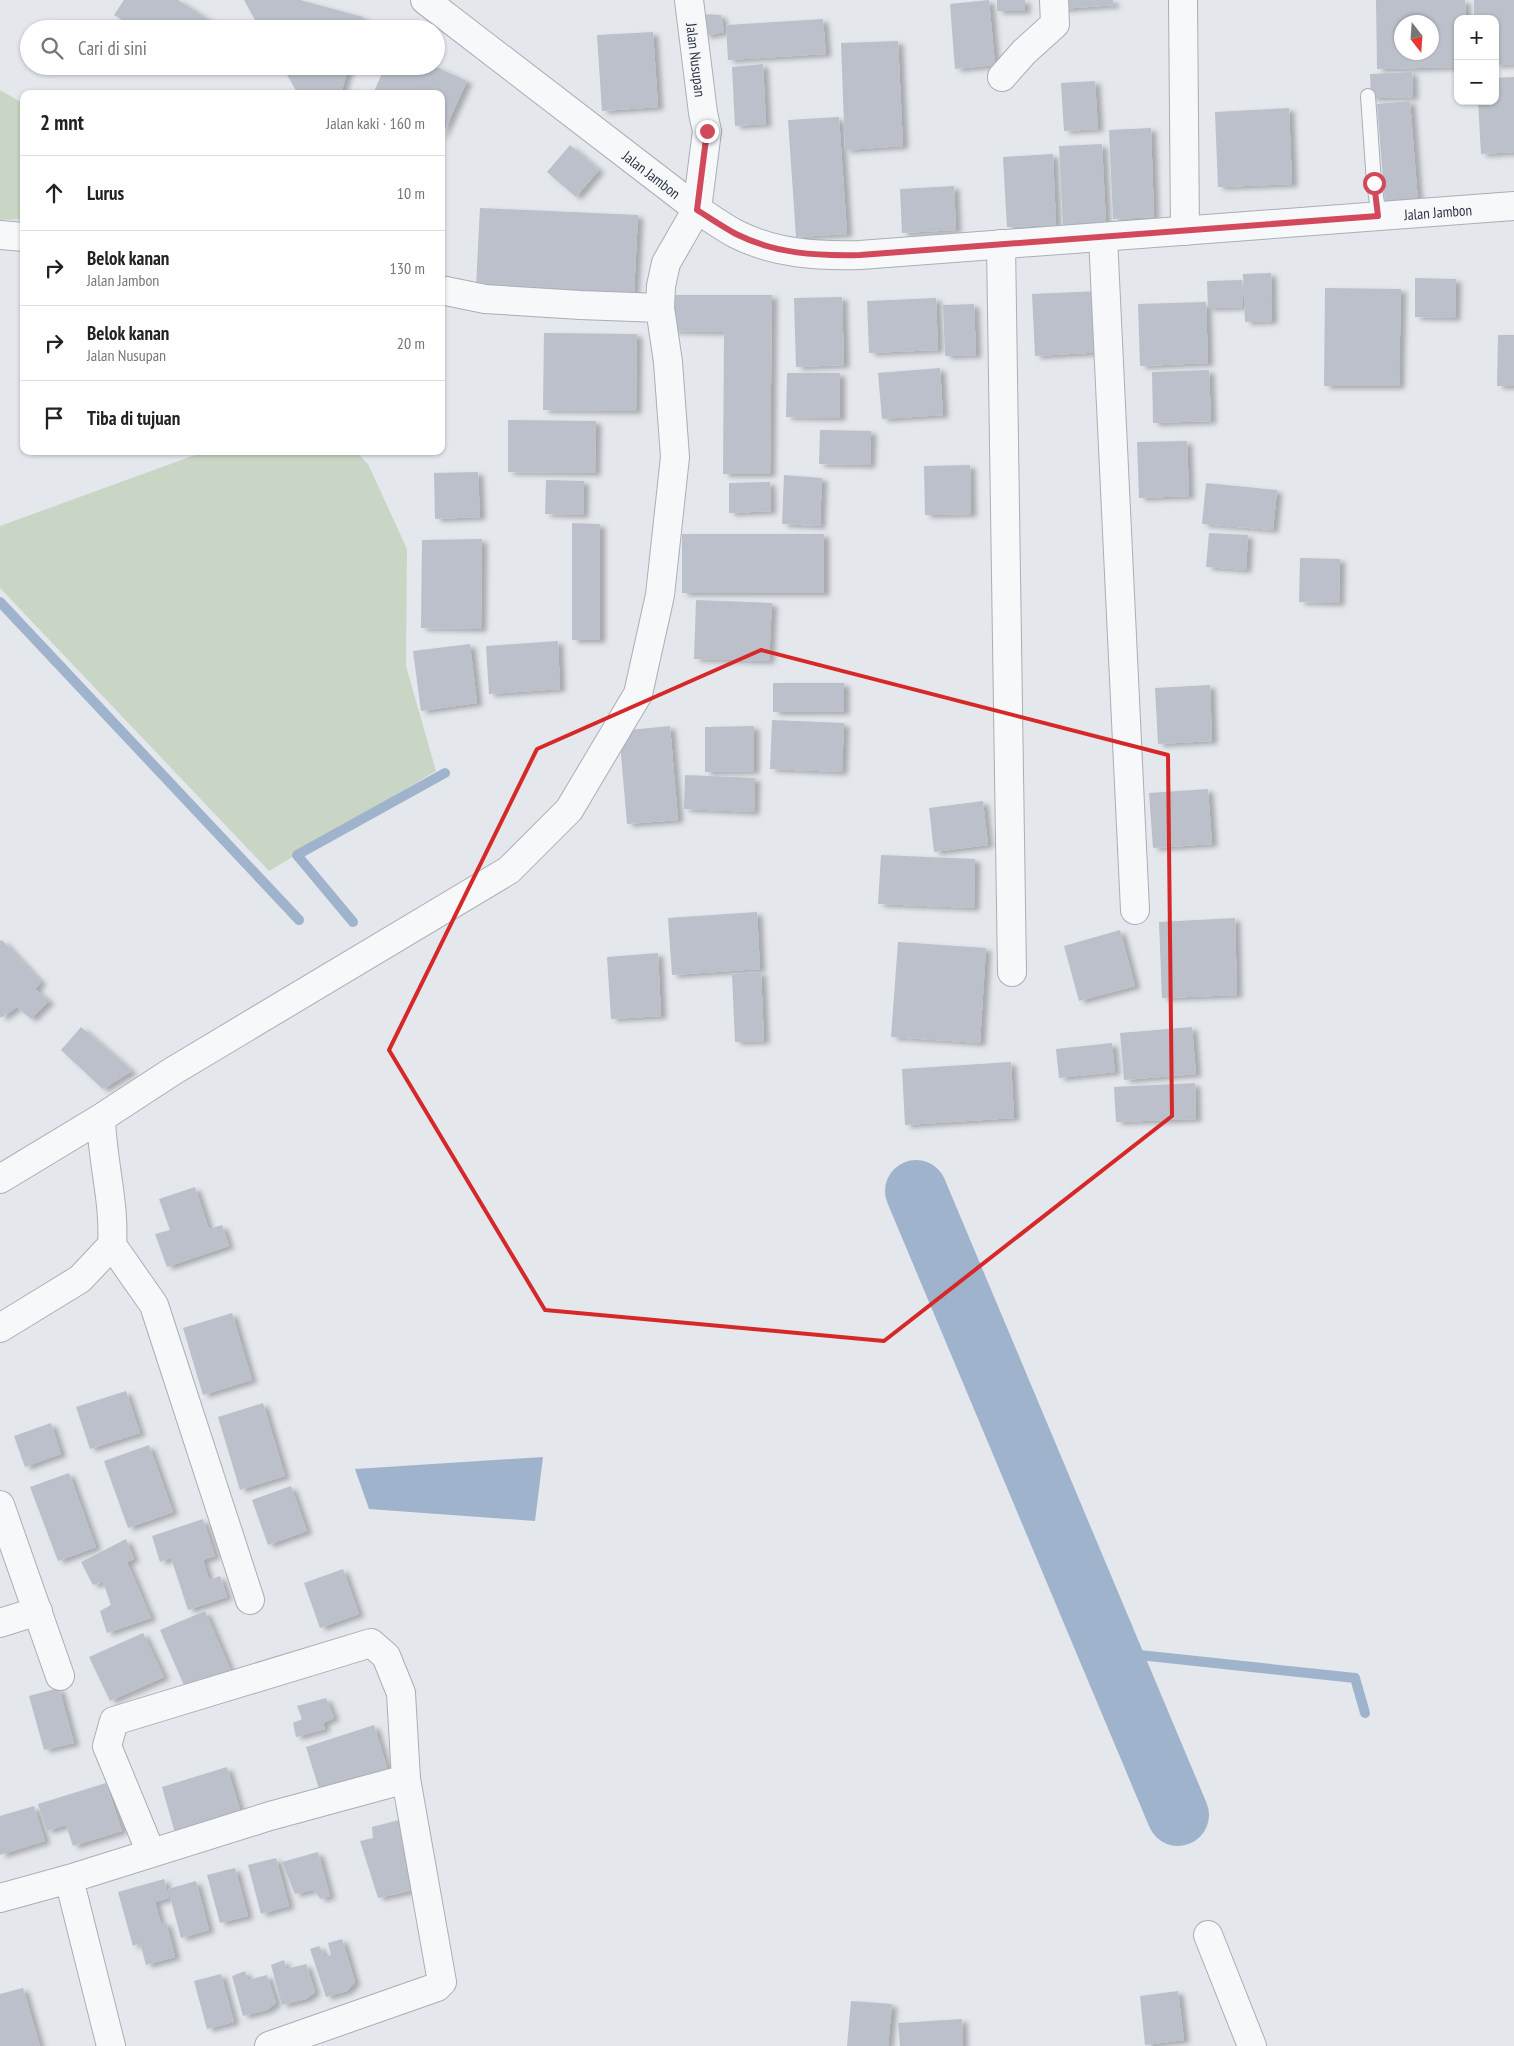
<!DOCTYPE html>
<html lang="id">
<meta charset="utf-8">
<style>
body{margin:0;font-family:"PT Sans Narrow",sans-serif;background:#f2f2f2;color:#222}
.controls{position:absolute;right:15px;top:15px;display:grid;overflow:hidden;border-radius:10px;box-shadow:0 1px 4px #0004}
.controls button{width:45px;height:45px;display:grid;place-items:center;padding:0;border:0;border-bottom:1px solid #e0e0e0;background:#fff;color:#222;font:25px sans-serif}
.compass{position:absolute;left:1394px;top:15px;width:45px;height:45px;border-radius:50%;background:#fff;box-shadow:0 1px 4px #0004;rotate:163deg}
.stop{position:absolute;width:15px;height:15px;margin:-11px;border:4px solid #d1495b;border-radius:50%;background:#fff}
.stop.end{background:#d1495b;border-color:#fff;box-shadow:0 1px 5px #0008}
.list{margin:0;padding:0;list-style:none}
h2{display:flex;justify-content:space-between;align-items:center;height:65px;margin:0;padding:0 20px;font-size:21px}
h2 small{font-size:16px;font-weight:400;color:#767676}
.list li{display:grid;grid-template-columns:32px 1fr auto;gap:15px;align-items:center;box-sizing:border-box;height:75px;padding:0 20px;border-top:1px solid #e0e0e0}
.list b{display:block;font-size:19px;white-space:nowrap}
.list p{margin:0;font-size:16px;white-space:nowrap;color:#767676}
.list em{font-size:16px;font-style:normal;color:#767676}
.icon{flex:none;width:28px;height:28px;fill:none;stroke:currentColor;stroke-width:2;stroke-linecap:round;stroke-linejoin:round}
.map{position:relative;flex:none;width:1514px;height:2046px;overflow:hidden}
.search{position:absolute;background:#fff;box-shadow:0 1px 4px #0004;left:20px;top:20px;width:425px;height:55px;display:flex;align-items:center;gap:12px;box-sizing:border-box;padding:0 18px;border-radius:28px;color:#767676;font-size:19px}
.panel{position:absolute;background:#fff;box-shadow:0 1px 4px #0004;left:20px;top:90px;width:425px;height:365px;border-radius:10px}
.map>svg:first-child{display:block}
.green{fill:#c9d6c5}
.water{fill:#9fb4cc}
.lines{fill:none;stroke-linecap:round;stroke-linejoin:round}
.stream{stroke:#9fb4cc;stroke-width:10}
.river{stroke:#9fb4cc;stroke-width:62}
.building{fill:#bbc0ca;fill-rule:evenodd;filter:url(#shadow)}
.service-casing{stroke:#a9aeb7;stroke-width:16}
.minor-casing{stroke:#a9aeb7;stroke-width:30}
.tertiary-casing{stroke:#a9aeb7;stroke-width:30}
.service{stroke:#f7f8fa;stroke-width:14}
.minor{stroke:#f7f8fa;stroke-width:28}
.tertiary{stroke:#f7f8fa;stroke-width:28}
.route{stroke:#d1495b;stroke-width:6}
.marked{fill:none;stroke:#d62828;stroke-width:4;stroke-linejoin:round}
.labels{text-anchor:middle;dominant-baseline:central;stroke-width:4;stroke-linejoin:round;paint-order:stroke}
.street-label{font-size:15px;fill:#2b3445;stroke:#f4f6f9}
</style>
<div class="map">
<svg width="1514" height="2046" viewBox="0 0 1514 2046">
<defs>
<filter id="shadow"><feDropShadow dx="5.5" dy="3" stdDeviation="2.5" flood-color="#0004"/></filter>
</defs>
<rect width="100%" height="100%" fill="#e4e7ec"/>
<path class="green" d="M0 90 24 104V219L0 220Z
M206 451H355L368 464 407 549 406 666 436 771 269 871 0 588V526Z"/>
<path class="water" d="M543 1457 535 1521 369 1509 355 1469Z"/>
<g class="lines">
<path class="stream" d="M0 602 299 920
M353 922 297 855 445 773
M1130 1654 1355 1678 1365 1713"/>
<path class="river" d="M916 1191 1178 1815"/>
</g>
<path class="building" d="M124 0H178L209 20 204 29H137L114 15Z
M244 0H300L363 17 359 29H260Z
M989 0 995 65 955 69 950 4Z
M997 0H1025V11H997Z
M1060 0H1113L1114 5 1061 9Z
M1376 0H1465L1466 19H1458V67L1377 69ZM1402 22H1432V52H1402Z
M1474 0H1514V64L1495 65V19H1474Z
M702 14 721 15 724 32 705 36Z
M823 19 826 54 728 60 726 25Z
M653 32 658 107 602 111 597 35Z
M898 41 903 146 845 150 841 43Z
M763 64 766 124 735 126 732 67Z
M282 66H349L341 94H298Z
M385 66H434L467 81 441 138V94H373Z
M1412 72 1413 97 1371 98 1370 74Z
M1514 77V152L1481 154 1478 101H1495V78Z
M1095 81 1098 129 1064 131 1061 83Z
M1410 101 1418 202 1385 205 1377 104Z
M1289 108 1292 184 1218 187 1215 112Z
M839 117 847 234 796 237 788 120Z
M1151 128 1154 217 1113 219 1109 130Z
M1102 144 1106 224 1063 227 1059 146Z
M570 145 599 170 576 197 547 172Z
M1053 154 1056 225 1007 227 1003 157Z
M954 186 956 230 902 233 900 189Z
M480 208 638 215 634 294 476 287Z
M1271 273 1272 321 1245 322 1243 274Z
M1415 278 1456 279 1455 318 1415 317Z
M1242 280 1243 307 1208 308 1207 281Z
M1325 288 1401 289 1399 386H1324Z
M1101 291 1104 352 1035 356 1032 294Z
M672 295H772L770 474H723L724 332 672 331Z
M842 297 844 365 796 367 794 298Z
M936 298 938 350 869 353 867 301Z
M1206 302 1208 363 1140 366 1138 304Z
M974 304 976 355 945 356 943 305Z
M544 333 637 334 636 411 543 410Z
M1498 335H1514V386H1497Z
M940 368 943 415 882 419 878 373Z
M1209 370 1211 421 1153 423 1152 372Z
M787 373H840V418L786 417Z
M508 420 596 421 595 473 508 472Z
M820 430 871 431 870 465 819 464Z
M1187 441 1189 496 1139 498 1137 442Z
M970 465 971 514 925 515 924 466Z
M478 472 480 517 435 519 434 473Z
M784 475 822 478 820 526 782 524Z
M546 480 584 481 583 515 545 514Z
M770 482 771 511 729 513V483Z
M1206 483 1277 490 1273 530 1202 524Z
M572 523 600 524V640H572Z
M1209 533 1248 535 1246 570 1206 567Z
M682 534H824V593H682Z
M482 539 481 629 421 628 422 540Z
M1300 558 1340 559 1339 603 1299 602Z
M696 600 772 603 769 661 694 659Z
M558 641 560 689 489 694 486 646Z
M470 644 477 703 421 711 413 651Z
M773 683H844V712H773Z
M1210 685 1212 741 1158 744 1155 688Z
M772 720 844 723 842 772 770 769Z
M670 726 678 820 627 824 619 731Z
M754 726V771L705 772V727Z
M685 775 755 778 754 812 684 809Z
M1208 789 1212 844 1153 848 1149 793Z
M983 801 988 845 934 852 929 808Z
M881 855 975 859 974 908 878 904Z
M757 912 760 969 672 975 668 918Z
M1235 918 1237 995 1162 998 1159 922Z
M1120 930 1135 986 1079 1001 1064 946Z
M2 940 41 982 35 989 49 1001 31 1019 17 1007 1 1018 0 1016V941Z
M898 942 986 948 980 1043 891 1037Z
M658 953 661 1016 611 1019 607 957Z
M761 972 764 1041 735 1042 732 974Z
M81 1027 132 1071 103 1089 61 1050Z
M1192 1027 1196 1074 1124 1080 1120 1033Z
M1112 1043 1115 1072 1059 1078 1056 1049Z
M1011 1062 1014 1118 905 1125 902 1069Z
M1195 1083 1196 1119 1116 1122 1114 1087Z
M195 1187 209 1229 222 1225 229 1246 167 1267 155 1234 170 1230 159 1199Z
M232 1313 252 1380 203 1395 183 1328Z
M126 1391 140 1433 90 1449 76 1407Z
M263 1403 285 1476 240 1490 218 1417Z
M51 1423 61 1454 25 1467 14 1436Z
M149 1445 173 1512 128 1528 104 1461Z
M69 1473 96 1547 58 1561 30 1487Z
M291 1486 307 1531 268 1545 252 1500Z
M203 1519 215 1556 203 1560 209 1580 220 1576 227 1597 188 1610 171 1558 160 1562 152 1536Z
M126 1539 134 1559 127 1562 151 1618 107 1633 100 1611 111 1605 103 1582 93 1585 81 1562Z
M343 1569 359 1614 320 1628 304 1583Z
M205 1611 231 1671 186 1690 160 1630Z
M143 1633 164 1677 110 1701 89 1657Z
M59 1688 74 1743 44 1750 29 1696Z
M326 1698 334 1718 323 1723 325 1729 296 1737 293 1723 302 1719 297 1706Z
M374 1725 388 1771 320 1792 306 1747Z
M227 1767 241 1813 175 1833 162 1787Z
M106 1783 122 1831 73 1846 66 1825 47 1831 38 1804Z
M34 1806 45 1841 0 1855V1816Z
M399 1820 418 1889 378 1898 360 1841 373 1838 372 1827Z
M318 1852 330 1896 321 1899 313 1890 295 1894 282 1862Z
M276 1858 289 1906 261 1914 248 1865Z
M235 1868 248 1916 220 1923 207 1875Z
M164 1879 169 1898 155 1902 161 1924 166 1922 175 1957 146 1965 140 1943 133 1946 118 1892Z
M196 1881 209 1930 181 1938 168 1889Z
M342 1939 355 1982 347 1991 326 1997 310 1949 319 1946 325 1957 331 1955 328 1943Z
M284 1960 286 1969 306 1964 315 1992 306 1999 282 2005 271 1965Z
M245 1971 248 1980 267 1975 276 2003 267 2010 243 2016 232 1976Z
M221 1974 234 2022 207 2029 194 1981Z
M23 1988 40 2046H0V1994Z
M1178 1991 1184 2040 1145 2045 1140 1996Z
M851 2001 892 2004 888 2046H847Z
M962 2019 963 2046H900L898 2023Z"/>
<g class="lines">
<g class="service-casing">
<path id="service" d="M1368 96 1374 183 1379 216"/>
</g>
<g class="minor-casing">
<path id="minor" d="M1183 0 1185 231
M1002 77 1024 52 1055 24 1054 0
M0 235 24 237
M1103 237 1135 910
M1001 244 1012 972
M441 290 485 299 580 305 660 308
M101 1118C102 1161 115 1202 112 1245
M0 1179 101 1118 173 1071 509 870 569 810 638 694 660 595 675 457 668 362 660 308 661 286 666 263 697 209 707 131 703 113 689 0
M0 1328 80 1279 112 1245 154 1305 250 1600
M0 1505 60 1676
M0 1623 38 1611
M151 1853 107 1746 114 1721 371 1643 386 1656 401 1693 406 1779 442 1982 437 1987 269 2046
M69 1879 111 2046
M0 1898 69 1879 270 1816 406 1779
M1208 1935 1252 2046"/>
</g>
<g class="tertiary-casing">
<g id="tertiary">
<path id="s1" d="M425 0 697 209C710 218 723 227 736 234 776 254 817 256 860 255L1514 206"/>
</g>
</g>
<use href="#service" class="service"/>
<use href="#minor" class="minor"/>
<use href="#tertiary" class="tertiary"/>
</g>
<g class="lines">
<path class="route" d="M707 131 697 210C710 218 723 227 736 234 776 254 817 256 860 255L1378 216 1374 183"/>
</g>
<path class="marked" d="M761 650 1168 755 1172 1116 884 1341 545 1310 389 1050 537 749Z"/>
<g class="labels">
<g class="street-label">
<text transform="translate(696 60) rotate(83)">Jalan Nusupan</text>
<text stroke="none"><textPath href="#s1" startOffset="286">Jalan Jambon</textPath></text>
<text stroke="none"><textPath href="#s1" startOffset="1096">Jalan Jambon</textPath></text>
</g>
</g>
</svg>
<div class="controls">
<button>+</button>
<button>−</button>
</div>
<svg class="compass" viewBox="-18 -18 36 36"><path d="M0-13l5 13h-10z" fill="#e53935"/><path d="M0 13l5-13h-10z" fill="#767676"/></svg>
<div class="stop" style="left:1374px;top:183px"></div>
<div class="stop end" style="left:707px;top:131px"></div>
<div class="search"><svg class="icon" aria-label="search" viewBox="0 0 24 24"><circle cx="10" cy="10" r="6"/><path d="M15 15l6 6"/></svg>Cari di sini</div>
<section class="panel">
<h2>2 mnt<small>Jalan kaki · 160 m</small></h2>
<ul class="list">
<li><svg class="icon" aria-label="ahead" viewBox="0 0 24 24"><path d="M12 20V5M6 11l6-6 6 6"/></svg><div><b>Lurus</b></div><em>10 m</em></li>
<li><svg class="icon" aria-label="right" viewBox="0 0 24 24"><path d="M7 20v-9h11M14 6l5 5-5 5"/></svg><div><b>Belok kanan</b><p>Jalan Jambon</p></div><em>130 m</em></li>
<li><svg class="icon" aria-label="right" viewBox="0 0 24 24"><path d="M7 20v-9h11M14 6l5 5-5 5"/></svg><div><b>Belok kanan</b><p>Jalan Nusupan</p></div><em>20 m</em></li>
<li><svg class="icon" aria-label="arrive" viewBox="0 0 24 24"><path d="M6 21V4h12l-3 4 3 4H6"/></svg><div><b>Tiba di tujuan</b></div></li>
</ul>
</section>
</div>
